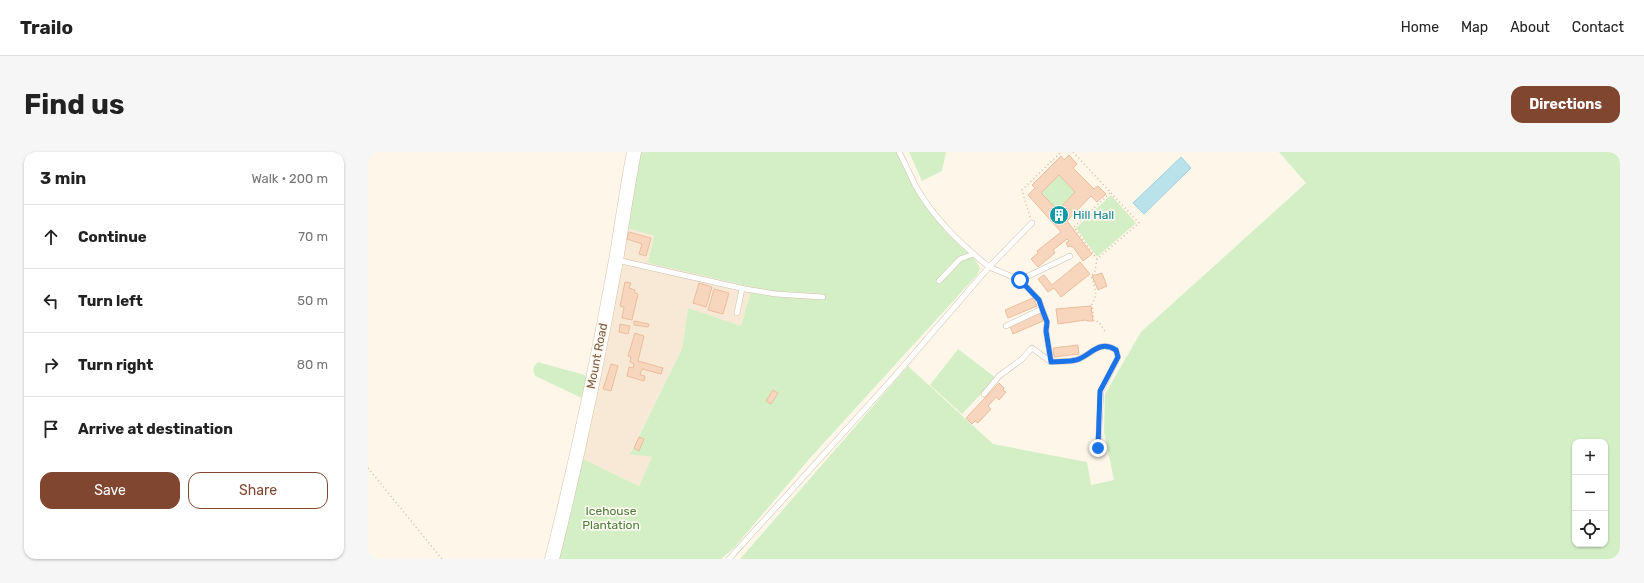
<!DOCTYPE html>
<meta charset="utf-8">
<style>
body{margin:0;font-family:Rubik,sans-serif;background:#f6f6f6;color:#222}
.controls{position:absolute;right:12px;bottom:12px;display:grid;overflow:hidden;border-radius:8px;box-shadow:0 1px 3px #0004}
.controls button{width:36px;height:36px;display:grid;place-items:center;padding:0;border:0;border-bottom:1px solid #e0e0e0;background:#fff;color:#222;font:20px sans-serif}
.stop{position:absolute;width:12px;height:12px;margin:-9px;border:3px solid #1a73e8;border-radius:50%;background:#fff}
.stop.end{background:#1a73e8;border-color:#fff;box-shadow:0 1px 4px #0008}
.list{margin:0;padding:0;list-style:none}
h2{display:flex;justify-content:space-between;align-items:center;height:52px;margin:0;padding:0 16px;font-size:17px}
h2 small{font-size:13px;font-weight:400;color:#767676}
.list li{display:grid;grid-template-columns:26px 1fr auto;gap:12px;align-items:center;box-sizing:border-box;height:64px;padding:0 16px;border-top:1px solid #e0e0e0}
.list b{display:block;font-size:15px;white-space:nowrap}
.list em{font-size:13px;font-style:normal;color:#767676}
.actions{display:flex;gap:8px;padding:12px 16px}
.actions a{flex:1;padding:9px 0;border:1px solid #804630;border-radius:12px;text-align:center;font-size:14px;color:#804630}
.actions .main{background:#804630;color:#fff}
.icon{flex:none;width:22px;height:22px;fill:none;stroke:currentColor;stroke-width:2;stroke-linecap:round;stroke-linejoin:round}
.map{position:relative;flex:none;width:1252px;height:407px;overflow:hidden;border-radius:12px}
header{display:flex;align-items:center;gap:24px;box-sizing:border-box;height:56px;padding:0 20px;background:#fff;border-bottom:1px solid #e0e0e0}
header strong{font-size:19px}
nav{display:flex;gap:22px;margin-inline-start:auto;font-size:14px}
.intro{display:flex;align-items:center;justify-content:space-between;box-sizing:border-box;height:96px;padding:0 24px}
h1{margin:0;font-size:28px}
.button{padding:10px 18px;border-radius:12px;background:#804630;color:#fff;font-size:14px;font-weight:700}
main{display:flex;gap:24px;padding:0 24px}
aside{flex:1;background:#fff;border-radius:12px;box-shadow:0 1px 3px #0004}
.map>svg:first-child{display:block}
.residential{fill:#f7e9d6}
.green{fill:#d4efc5;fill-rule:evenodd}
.water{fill:#bae2eb;stroke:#9fd2de}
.building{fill:#f7d6bd;stroke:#ecbd9c;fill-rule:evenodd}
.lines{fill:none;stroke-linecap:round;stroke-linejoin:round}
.lane-casing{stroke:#d3bfac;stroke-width:6}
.secondary-casing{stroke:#d9c1ab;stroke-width:15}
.path{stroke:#ddba9f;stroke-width:1.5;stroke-dasharray:1 3;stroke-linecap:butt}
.lane{stroke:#fff;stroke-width:5}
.secondary{stroke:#fff;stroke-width:14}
.route{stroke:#1a73e8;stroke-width:5}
.labels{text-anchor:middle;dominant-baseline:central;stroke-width:3.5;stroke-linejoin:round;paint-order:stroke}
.culture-label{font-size:12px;fill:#0d838f;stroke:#fffaf1;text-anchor:start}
.street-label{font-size:12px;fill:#7d5d48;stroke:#fffaf1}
.park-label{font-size:12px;fill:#4c7e3c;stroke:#fffaf1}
</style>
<header>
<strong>Trailo</strong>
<nav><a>Home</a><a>Map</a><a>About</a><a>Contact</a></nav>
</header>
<div class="intro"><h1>Find us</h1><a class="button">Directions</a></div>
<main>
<aside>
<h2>3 min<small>Walk · 200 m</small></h2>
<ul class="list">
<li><svg class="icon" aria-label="ahead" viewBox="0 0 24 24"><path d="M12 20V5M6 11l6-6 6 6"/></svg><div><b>Continue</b></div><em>70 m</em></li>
<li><svg class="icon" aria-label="left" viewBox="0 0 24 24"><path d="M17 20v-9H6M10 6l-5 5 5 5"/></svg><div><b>Turn left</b></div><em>50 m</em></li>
<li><svg class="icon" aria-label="right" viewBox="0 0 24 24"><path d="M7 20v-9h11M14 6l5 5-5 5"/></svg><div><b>Turn right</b></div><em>80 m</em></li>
<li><svg class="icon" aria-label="arrive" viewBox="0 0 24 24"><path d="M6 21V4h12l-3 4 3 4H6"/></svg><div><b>Arrive at destination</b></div></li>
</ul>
<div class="actions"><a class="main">Save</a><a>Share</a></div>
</aside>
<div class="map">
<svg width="1252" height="407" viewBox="0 0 1252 407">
<rect width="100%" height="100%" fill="#fef7e9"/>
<path class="residential" d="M259 76 286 84 280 111 384 135 373 174 320 157 314 197 262 301 284 305 271 334 215 307Z"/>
<path class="green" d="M273 0H529C543 27 557 55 577 79 585 88 610 106 612 117L609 123 442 306 367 395 353 407H190L215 307 271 334 284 305 262 302 314 197 320 156 373 174 384 135 280 111 286 84 259 76Z
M541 0H578L574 19 554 29Z
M911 0H1252V407H372L540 214 625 292 719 310 723 333 746 328 736 280 737 242 773 180 938 31ZM1207 290H1237V392H1207Z
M691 23 707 40 690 58 673 41Z
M743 43 768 71 729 105 708 76Z
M590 197 628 226 594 262 562 233Z
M170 210 220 224 216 247 167 224C165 218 164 215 170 210Z"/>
<path class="water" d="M813 5 823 16 776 62 765 51Z"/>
<path class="building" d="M701 3 709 12 705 16 726 37 730 34 738 42 729 50 723 44 699 69 724 102 715 109 705 95 702 94 700 95 698 91 701 89 699 87 685 98 687 101 670 115 663 107 670 101 669 99 693 80 660 43 667 36 664 33 693 4 696 8ZM691 23 707 40 690 58 673 41Z
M261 80 283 86 278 104 271 102 274 92 259 87Z
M712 110 722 122 693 145 686 136 680 140 670 127 676 123 684 133Z
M734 121 739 134 730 138 724 124Z
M257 130 263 131 261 136 267 138V141L270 142 264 168 254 166 256 155 252 154Z
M331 131 344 135 338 155 325 151Z
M346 137 361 141 355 162 340 158Z
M665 146 669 154 640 166 637 158Z
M723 154 725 169H719L718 168 690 172 688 157Z
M672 161 675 169 645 182 642 174Z
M266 169 281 172 280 175 266 173Z
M252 172 262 174 260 182 251 180Z
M267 181 276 184 270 209 295 216 293 222 274 217 272 223 277 224 276 229 259 224 261 215 265 216 266 212 262 210 263 205 260 204Z
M710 193 711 202 686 205 685 196Z
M243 212 250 214 243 239 235 237Z
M631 231 636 236 635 238 638 240 631 248 628 245 620 254 623 257 610 271 607 269 604 272 598 266Z
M405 238 410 241 403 252 398 249Z
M271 285 276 287 271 299 266 296Z"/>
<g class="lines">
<g class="lane-casing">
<path id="lane" d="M531 0C537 11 542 22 547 33 565 66 593 92 621 115L664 71
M249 108 377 137 408 142 455 145
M652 128 702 104
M571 129 592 107 605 102
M369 161 374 137
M638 174 674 157
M616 242 631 224 653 208 664 196 683 210C691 209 700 210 708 208 723 204 730 187 748 198L750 205 733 239 730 296
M361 407 526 225 621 115 652 128 671 148 679 170 678 179 683 210"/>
</g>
<g class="secondary-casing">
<path id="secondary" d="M184 407C209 308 230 208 248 108 254 72 259 36 266 0"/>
</g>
<path class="path" d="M705 0 771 71 729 107 706 75 743 40
M662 65 654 38 693 0
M729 107 727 119 723 124 727 136 728 143 724 152 726 169 731 170 738 181
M0 316 74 407"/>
<use href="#lane" class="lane"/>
<use href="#secondary" class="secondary"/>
</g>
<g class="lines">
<path class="route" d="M652 128 671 148 674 157 679 170 678 179 683 210C691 209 700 210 708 208 723 204 730 187 748 198L750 205 732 239 730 296"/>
</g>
<defs>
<g id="building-disc" transform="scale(1)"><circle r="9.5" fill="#0f9aa8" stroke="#fffaf1"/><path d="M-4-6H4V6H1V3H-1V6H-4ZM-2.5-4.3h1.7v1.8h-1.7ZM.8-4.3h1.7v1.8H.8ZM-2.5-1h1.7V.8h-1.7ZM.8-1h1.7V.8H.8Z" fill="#fff"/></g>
</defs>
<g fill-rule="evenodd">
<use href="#building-disc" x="691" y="63"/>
</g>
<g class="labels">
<g class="culture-label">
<text x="705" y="63">Hill Hall</text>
</g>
<g class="street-label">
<text transform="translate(229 204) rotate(-79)">Mount Road</text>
</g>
<g class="park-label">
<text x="243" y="359">Icehouse<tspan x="243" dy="14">Plantation</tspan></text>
</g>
</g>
</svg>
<div class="controls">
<button>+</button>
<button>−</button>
<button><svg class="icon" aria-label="locate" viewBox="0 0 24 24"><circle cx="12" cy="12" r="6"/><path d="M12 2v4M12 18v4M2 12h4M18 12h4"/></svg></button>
</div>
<div class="stop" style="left:652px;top:128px"></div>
<div class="stop end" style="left:730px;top:296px"></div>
</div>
</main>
